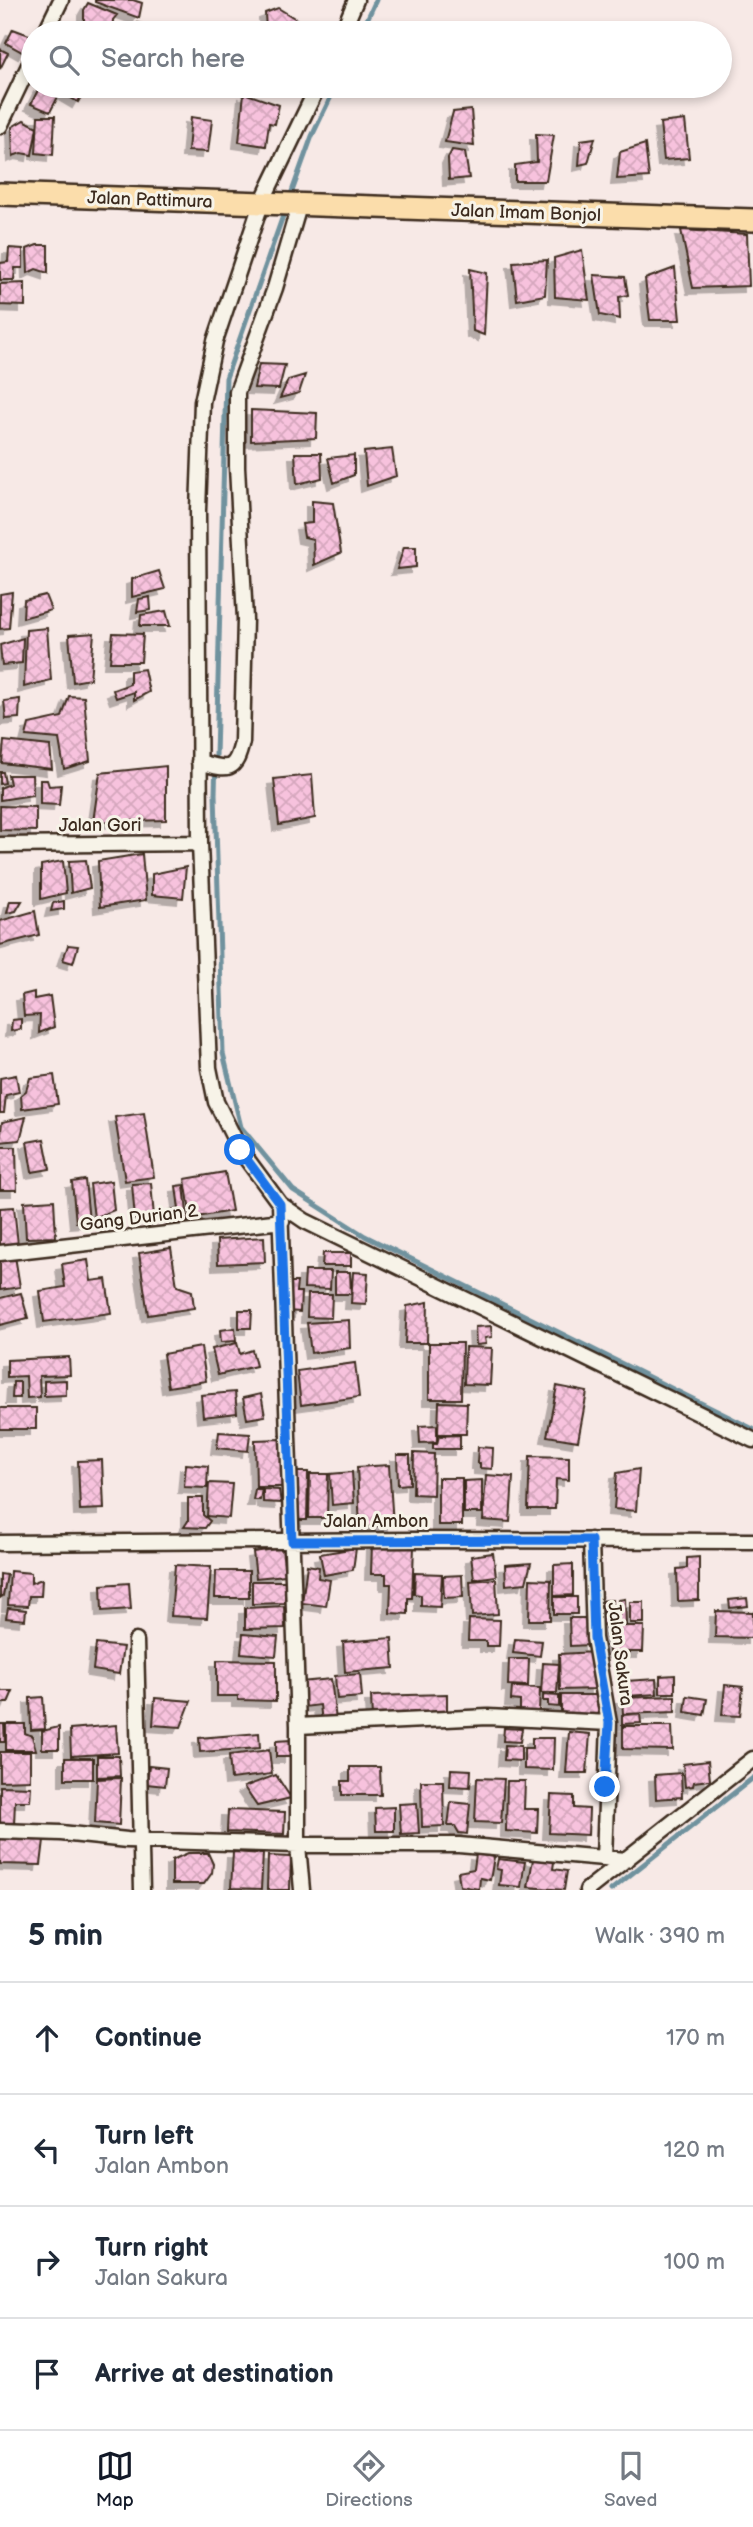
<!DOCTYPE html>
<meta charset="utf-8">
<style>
body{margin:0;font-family:"Balsamiq Sans",sans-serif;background:#f6f6f7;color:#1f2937}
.stop{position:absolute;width:21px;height:21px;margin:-16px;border:5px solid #1a73e8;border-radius:50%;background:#fff}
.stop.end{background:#1a73e8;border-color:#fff;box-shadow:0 2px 7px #0008}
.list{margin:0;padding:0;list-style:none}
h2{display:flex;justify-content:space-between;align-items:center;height:91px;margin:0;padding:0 28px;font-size:30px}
h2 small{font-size:23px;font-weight:400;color:#747a83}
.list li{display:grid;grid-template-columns:46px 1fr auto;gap:21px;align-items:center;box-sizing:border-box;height:112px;padding:0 28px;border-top:2px solid #e0e1e3}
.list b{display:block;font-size:26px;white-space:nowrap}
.list p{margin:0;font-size:23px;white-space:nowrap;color:#747a83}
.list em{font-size:23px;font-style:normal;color:#747a83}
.icon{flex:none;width:38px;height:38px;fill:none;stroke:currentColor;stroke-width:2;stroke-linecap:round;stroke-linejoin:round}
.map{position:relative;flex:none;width:753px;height:1890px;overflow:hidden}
.search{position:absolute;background:#fff;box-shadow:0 4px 10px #0003;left:21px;right:21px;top:21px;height:77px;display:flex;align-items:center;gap:18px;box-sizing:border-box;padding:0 24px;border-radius:38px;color:#747a83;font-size:26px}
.sheet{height:539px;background:#fff}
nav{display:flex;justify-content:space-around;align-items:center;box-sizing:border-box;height:98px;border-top:2px solid #e0e1e3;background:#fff;font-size:19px;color:#747a83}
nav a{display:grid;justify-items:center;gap:4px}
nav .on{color:#111827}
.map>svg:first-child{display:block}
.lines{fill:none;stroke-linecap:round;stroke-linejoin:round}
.stream{stroke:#6f929e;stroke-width:5}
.building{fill:url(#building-cross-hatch);stroke:#3b2a1e;stroke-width:2;filter:url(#shadow)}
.street-casing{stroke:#3b2a1e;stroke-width:19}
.primary-casing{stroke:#3b2a1e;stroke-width:26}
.street{stroke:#f7f3e8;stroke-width:14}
.primary{stroke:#fbddab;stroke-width:21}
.route{stroke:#1a73e8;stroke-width:9}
.labels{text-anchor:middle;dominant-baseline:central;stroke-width:6;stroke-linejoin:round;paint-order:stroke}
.street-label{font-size:18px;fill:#3b2a1e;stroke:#f7f3e8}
</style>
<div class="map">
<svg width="753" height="1890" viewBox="0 0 753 1890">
<defs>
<pattern id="building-cross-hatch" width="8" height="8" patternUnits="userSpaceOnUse" patternTransform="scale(1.75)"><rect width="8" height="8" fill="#f7c2dd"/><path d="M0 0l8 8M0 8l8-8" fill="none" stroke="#d5a7bd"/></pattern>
<filter id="shadow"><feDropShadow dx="-6" dy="6" stdDeviation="0" flood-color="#0004"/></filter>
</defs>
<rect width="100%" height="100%" fill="#f7e9e6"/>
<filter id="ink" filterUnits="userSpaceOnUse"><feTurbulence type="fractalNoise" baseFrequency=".0143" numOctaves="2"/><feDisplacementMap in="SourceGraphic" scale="14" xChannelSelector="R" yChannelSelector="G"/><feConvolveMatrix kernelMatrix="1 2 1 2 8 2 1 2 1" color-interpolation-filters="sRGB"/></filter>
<g filter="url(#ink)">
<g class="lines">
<path class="stream" d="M361 33 376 0
M290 197 312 136 336 86
M285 210 226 378 215 794 223 1053 241 1127 293 1190 365 1236 753 1429
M611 1890 753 1778"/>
</g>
<path class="building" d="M95 0H133L142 3 139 18 95 2Z
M88 3 117 15 113 20 112 32 84 21V10Z
M278 8 309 27 298 29V33H273L266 30 265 13Z
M138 23 157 28 153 33H132Z
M80 24 103 33H75Z
M13 29 32 36 24 53 6 43Z
M0 49 8 53 0 69Z
M40 86H47L60 93 50 112 31 104Z
M51 86H87L78 102Z
M244 93 279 105 275 124 269 123 266 146 239 142Z
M471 110 474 146 445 142 453 112Z
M38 116H55L53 155 36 153Z
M191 117 212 120 208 152 188 151Z
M24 120 37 127 32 155 21 153 13 156 12 127Z
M685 120 689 158 664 160 660 123Z
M536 134 554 135 546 181H515V165L537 162Z
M595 138 588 163 579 165 581 140Z
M645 144 649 177 617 179 620 152Z
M452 150 465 152 469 178 449 180 448 158Z
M681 230 747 234 749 286 693 288Z
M37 245H48V273L36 269 28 273 27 249Z
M9 248 23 249V268H15L14 280H0V263L8 262Z
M582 250 589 300 555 297 554 258Z
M547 260 545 295 517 300 513 262Z
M675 268 680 320H650L645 279Z
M470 269 487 273 484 335 473 331Z
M594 275 625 277 628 295 619 297 620 319 600 315Z
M25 283V306L0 305V284Z
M259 364 285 365 279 389 254 388Z
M305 375 299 393 280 398 288 380Z
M251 410 317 413 316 438 251 441Z
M392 449 396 476 367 486 364 452Z
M295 453H321L322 478 297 484Z
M354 455V475L334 483 328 458Z
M312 501 333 503 341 553 314 565 313 539 304 537 302 524 312 523Z
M404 547H416V567L397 569Z
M159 571 165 589 132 597V579Z
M12 592 9 628 0 629V594Z
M45 595 51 610 23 618 24 600Z
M150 597 151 610 137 612 139 599Z
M166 611 170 626H140L141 615Z
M47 628 51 680 24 687 26 630Z
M94 633 90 679 73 682 69 635Z
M113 633 143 634 141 662H110Z
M23 638 22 663 2 665 0 645Z
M144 669 149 692 134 700V692L116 698 113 690 130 684V671Z
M69 696 84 697 90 761 64 769 59 739 26 736 29 724 62 717Z
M20 699 19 718 6 719 4 701Z
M4 741 50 746 52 769 2 763Z
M166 766V820L93 822 100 773Z
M0 772H3L5 783 0 784Z
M8 775H32L33 795 0 800V788L10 784Z
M312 775 315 818 279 825 274 779Z
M40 780H47L49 786 61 785 59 805 40 804Z
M0 806 36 807V831L0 830Z
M142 854 146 900 100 907 98 861Z
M86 860 90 888 71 893 69 861Z
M63 861 66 893 41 899V865Z
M186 867 183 898 152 895V874Z
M10 901H22L16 911 7 913Z
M64 901V909L51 911 53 903Z
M35 911 39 935 0 945V921Z
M68 945 78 946 73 963 63 960Z
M34 992V999L50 996 54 1027 39 1033 40 1015 24 1016 22 995Z
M21 1019V1029L11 1031 12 1020Z
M16 1075 19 1092 6 1095 4 1113H0V1078Z
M54 1075 58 1104 22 1109 21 1095 26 1091 30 1078Z
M144 1113 154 1177 125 1181 115 1117Z
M26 1117 20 1140 0 1142 2 1122Z
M44 1139 50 1169 32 1172 27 1142Z
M0 1147H16L17 1190H0Z
M225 1172 232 1211 191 1218 185 1179Z
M85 1180 89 1221 76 1222 72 1182Z
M111 1181 114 1210 94 1218 90 1184Z
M151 1183 154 1217 135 1219 132 1184Z
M184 1185 188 1222 171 1225 170 1210 179 1209 176 1186Z
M54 1200 56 1237 26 1238 24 1202Z
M14 1207 18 1244 0 1246V1208Z
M264 1237 265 1262 218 1264 217 1240Z
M171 1248 177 1286 192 1291 194 1308 148 1315 139 1253Z
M323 1253H351V1266H322Z
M15 1256 20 1287 0 1290V1259Z
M88 1260 91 1281 106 1279 111 1313 44 1322 40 1291 65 1287 62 1264Z
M305 1271H331L330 1289 304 1288Z
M335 1272H350L351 1294H335Z
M353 1272 368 1273 366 1304 351 1303Z
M288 1282H297L296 1292H301L300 1312 287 1311Z
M21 1293 28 1318 0 1325V1298Z
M308 1294H332L331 1318 307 1317Z
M428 1302 427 1343H405L407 1306Z
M239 1310H252L251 1328H239Z
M349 1320 350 1348 311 1353 307 1323Z
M491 1326 492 1337 485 1338 486 1344 476 1345 475 1327Z
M235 1328 236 1341 221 1342 220 1330Z
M237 1343 240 1354 252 1350 256 1366 218 1375 212 1349Z
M429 1343H462L461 1399H429Z
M201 1347 206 1381 168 1387 163 1354Z
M465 1347 492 1348 490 1385 464 1384Z
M69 1357 70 1375 39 1376 40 1397 27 1398 26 1376 7 1377V1360Z
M355 1363 359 1397 301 1405 297 1371Z
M66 1380V1395L44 1396V1381Z
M13 1382H20V1398H12Z
M557 1386 587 1392 578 1441 547 1436Z
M235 1392 237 1413 203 1417 201 1395Z
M261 1394 265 1416 247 1419 243 1398Z
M439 1402 467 1403 466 1434H438Z
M0 1408H36V1429H0Z
M437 1425V1442L420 1443 419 1426Z
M219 1432 250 1434 248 1451 217 1448Z
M460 1435V1449H433V1444H437L439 1436Z
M281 1439 283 1487H256L255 1440Z
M478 1447 493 1448 492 1469 480 1468V1463H477Z
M414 1453 434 1454 433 1495 413 1494Z
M397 1455H410V1484L398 1485Z
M530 1456 569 1457V1480L556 1479 555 1509H528Z
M102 1460 104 1509 80 1510 78 1461Z
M186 1464 208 1466 207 1488 184 1487Z
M389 1465 393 1525 360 1527 357 1467Z
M639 1469 636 1511 614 1509 617 1473Z
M295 1472H308L307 1520H294Z
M352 1472 354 1503 332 1505 330 1474Z
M310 1474H328L327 1518H309Z
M486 1475 513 1477 510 1522 483 1520Z
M438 1478H462V1525H438Z
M482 1480V1513H464V1481Z
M209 1483 232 1484 229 1518 207 1516Z
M255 1489H262L260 1500H253Z
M263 1489 279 1490 281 1503 263 1502Z
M188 1498H203V1515L210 1521 205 1528 184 1527 188 1521Z
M372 1544 414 1546 412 1598H408V1614L390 1613 391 1584H386V1574H371Z
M282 1548 285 1575 256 1578 253 1552Z
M356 1548 353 1570 324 1575 320 1554Z
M493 1553 496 1576 474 1579 471 1556Z
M699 1557V1600L678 1601 677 1569 687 1568V1558Z
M531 1563 526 1583 506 1585 505 1565Z
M573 1564V1595L554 1596V1565Z
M175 1565 211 1567 207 1618 171 1616Z
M307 1565 319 1567 318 1578 330 1580 326 1606 302 1603Z
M10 1571 31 1573V1583L42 1579 41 1596H29L28 1606 8 1605Z
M216 1571H249V1598H215Z
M415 1573 442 1574 440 1607 421 1606V1595L414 1594Z
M0 1574 7 1575 3 1596 0 1598Z
M462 1575 463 1597 444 1598 443 1576Z
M496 1579 498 1614 472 1616 470 1581Z
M530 1579 551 1580 550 1620H529Z
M252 1581H285V1603L252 1604Z
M129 1583 131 1609 102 1611 101 1585Z
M554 1597H577V1614H554Z
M747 1598 748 1606 730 1608 729 1600Z
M625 1599 626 1624 597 1625 596 1616 619 1615 618 1600Z
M613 1600V1612H597V1601Z
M630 1602H644V1623H630Z
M284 1606 285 1628 245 1629V1608Z
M8 1608 26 1610 25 1620 6 1618Z
M716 1611 753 1612V1638L715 1637Z
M569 1618H589L590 1645 570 1646Z
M469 1619 500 1620 499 1646H486V1641H468Z
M609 1626H644L643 1652H609Z
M243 1634 278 1637 276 1656 241 1653Z
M392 1638 394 1668 345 1672 343 1642Z
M515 1639 542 1641 540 1656 513 1653Z
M96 1644 123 1647 119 1674 93 1670Z
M595 1652 596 1689 560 1690 559 1654Z
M509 1659H529L528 1686 508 1685Z
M217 1660 276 1661V1701L238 1700V1696H217Z
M543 1663 559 1664 557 1693H541Z
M360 1674 362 1697 337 1699 335 1676Z
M675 1675V1693H660V1676Z
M331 1679 336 1720 322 1722 320 1705 304 1707 301 1682Z
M656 1679 657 1694 627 1696 626 1681Z
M725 1685 743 1687 740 1716 722 1715Z
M512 1687 540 1688 539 1711H520V1701L511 1700Z
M0 1691H13L8 1703H0Z
M447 1694V1716L372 1719 371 1696Z
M543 1695 559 1696V1707L548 1706V1701H543Z
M561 1695H600L599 1715H561Z
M675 1696V1712L623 1714 622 1698Z
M687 1696 707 1699 704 1715 685 1712Z
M43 1697 45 1729 31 1730 30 1698Z
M155 1698 191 1701 181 1727 153 1725Z
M640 1714 641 1723 622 1724V1715Z
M0 1724H4L5 1742H0Z
M6 1724H25V1733L32 1736 36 1750H6Z
M116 1725 118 1753 71 1756 70 1729Z
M623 1726H672L673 1750 623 1749Z
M59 1727V1749H42V1731Z
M504 1728 522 1729 520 1742 503 1741Z
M569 1732 590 1734 587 1773H566Z
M259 1733 260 1748 200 1752 199 1738Z
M532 1738H554L553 1770 524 1769V1748H532Z
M290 1740V1757H276V1741Z
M505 1745 521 1746V1761L504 1760Z
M269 1750 272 1774 231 1779 229 1755Z
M0 1752H30V1780L0 1781Z
M97 1756H119L120 1776 97 1777Z
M65 1758H93V1779H65Z
M708 1761 710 1780 694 1782 693 1786 685 1787 683 1764Z
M149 1766 167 1768 165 1786 147 1784Z
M350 1767H380L381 1795H342V1781H350Z
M451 1769 471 1770 470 1787 450 1786Z
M681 1773 682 1797 656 1799 655 1775Z
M276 1775 291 1798 257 1806 244 1787Z
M121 1778 119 1825 95 1823 97 1779Z
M477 1778 504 1779 501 1823 475 1822Z
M421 1781H443L444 1826 422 1827Z
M507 1781H525L524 1809H538L537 1833 506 1831Z
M0 1786 31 1787 30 1801H15L14 1825H0Z
M551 1795 574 1796V1808L589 1809 588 1835 549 1833Z
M451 1802 470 1804 467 1834 459 1833 455 1826H448Z
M417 1803 419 1833 401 1834 399 1804Z
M394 1807V1831H376L375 1808Z
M228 1810 285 1812 284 1834 227 1832Z
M10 1835 44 1840 41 1865 0 1864V1836Z
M233 1852 263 1854 261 1889 231 1888Z
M188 1853H208L213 1864 212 1873 204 1884H172V1860Z
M476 1854 494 1857 490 1880 480 1878 479 1889 460 1886 458 1872 474 1869Z
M268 1856 291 1857 290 1890H267Z
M498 1859 525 1862 521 1887 499 1885 501 1870 496 1869Z
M533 1859 554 1862 553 1869 567 1871 564 1890 528 1887Z"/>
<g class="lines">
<g class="street-casing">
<path id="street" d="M45 33 61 0
M342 33 356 0
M318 86 261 204 215 341 202 402 198 510 200 843 209 1068 216 1102 240 1150 280 1204 305 1221 753 1440
M0 126 33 57
M199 762C228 770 235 773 242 742L245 619 237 467V392L275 288 299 206
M0 845 200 843
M280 1204 298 1726V1845L302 1890
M0 1253 282 1221
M591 1540 594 1638 609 1723 604 1858
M0 1543 413 1540 753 1541
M136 1641 142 1890
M298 1726 488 1717 609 1723
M0 1831 61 1833 127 1840 298 1845H459L626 1860
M587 1890 753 1759"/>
</g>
<g class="primary-casing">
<path id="primary" d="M0 194 753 220"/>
</g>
<use href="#street" class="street"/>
<use href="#primary" class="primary"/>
</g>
</g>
<g class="lines" filter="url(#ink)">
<path class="route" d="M240 1150 280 1204 292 1541 591 1540 594 1638 609 1723 605 1787"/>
</g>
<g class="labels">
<g class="street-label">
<text transform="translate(150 200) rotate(2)">Jalan Pattimura</text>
<text transform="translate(526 213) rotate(2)">Jalan Imam Bonjol</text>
<text x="100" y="825">Jalan Gori</text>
<text transform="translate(139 1218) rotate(-7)">Gang Durian 2</text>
<text x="376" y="1521">Jalan Ambon</text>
<text transform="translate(620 1654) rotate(83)">Jalan Sakura</text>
</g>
</g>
</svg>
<div class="stop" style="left:240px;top:1150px"></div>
<div class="stop end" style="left:605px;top:1787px"></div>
<div class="search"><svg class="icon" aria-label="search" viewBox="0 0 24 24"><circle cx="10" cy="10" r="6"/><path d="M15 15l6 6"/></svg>Search here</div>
</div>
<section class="sheet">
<h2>5 min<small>Walk · 390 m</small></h2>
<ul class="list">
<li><svg class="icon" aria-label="ahead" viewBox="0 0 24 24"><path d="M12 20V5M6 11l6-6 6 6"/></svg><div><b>Continue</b></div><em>170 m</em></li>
<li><svg class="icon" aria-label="left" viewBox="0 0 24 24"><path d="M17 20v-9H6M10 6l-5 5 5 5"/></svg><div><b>Turn left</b><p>Jalan Ambon</p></div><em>120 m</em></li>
<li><svg class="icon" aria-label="right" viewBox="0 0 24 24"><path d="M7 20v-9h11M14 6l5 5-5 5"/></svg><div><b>Turn right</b><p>Jalan Sakura</p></div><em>100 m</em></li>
<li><svg class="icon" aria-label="arrive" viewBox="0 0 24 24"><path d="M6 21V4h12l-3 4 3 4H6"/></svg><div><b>Arrive at destination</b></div></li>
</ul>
</section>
<nav>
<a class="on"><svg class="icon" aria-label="map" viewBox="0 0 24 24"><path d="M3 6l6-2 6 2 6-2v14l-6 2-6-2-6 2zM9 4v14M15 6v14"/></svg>Map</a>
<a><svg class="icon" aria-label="directions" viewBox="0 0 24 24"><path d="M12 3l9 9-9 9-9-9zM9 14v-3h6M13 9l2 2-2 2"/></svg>Directions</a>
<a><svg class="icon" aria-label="saved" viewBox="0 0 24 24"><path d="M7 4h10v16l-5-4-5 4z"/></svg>Saved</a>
</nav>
